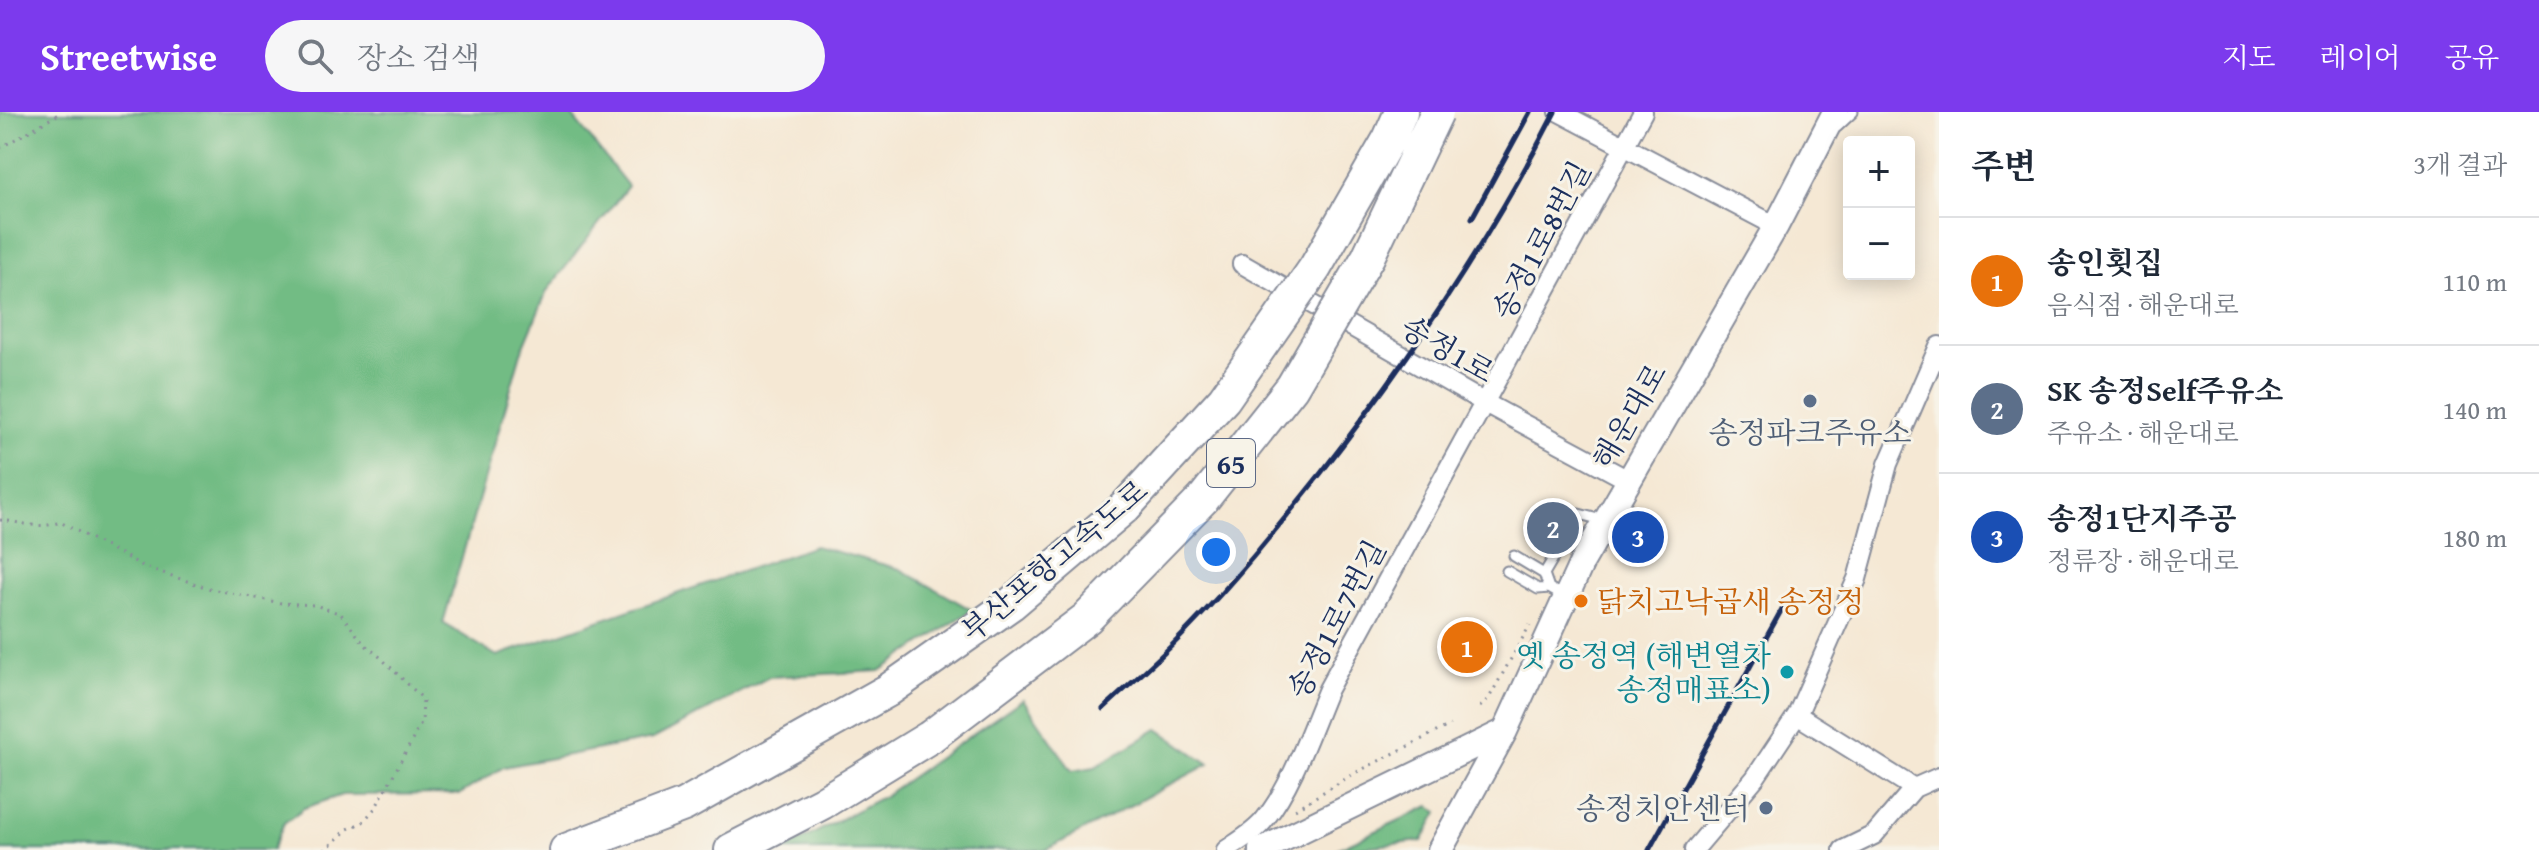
<!DOCTYPE html>
<html lang="ko">
<meta charset="utf-8">
<style>
body{margin:0;font-family:"Gentium Book Plus","Noto Serif KR",serif;background:#f6f6f7;color:#1f2937}
.controls{position:absolute;right:24px;top:24px;display:grid;overflow:hidden;border-radius:8px;box-shadow:0 4px 20px #0003}
.controls button{width:72px;height:72px;display:grid;place-items:center;padding:0;border:0;border-bottom:2px solid #e0e1e3;background:#fff;color:#1f2937;font:40px sans-serif}
.you{position:absolute;left:1216px;top:440px;width:28px;height:28px;margin:-20px;border:6px solid #fff;border-radius:50%;background:#1a73e8;box-shadow:0 0 0 12px #1a73e833}
.badge{display:grid;place-items:center;width:52px;height:52px;border-radius:50%;background:#7c3aed;color:#fff;font-size:26px;font-weight:700}
.pin{position:absolute;translate:-50% -50%;border:4px solid #fff;box-shadow:0 2px 8px #0006}
.list{margin:0;padding:0;list-style:none}
h2{display:flex;justify-content:space-between;align-items:center;height:104px;margin:0;padding:0 32px;font-size:34px}
h2 small{font-size:26px;font-weight:400;color:#747a83}
.list li{display:grid;grid-template-columns:52px 1fr auto;gap:24px;align-items:center;box-sizing:border-box;height:128px;padding:0 32px;border-top:2px solid #e0e1e3}
.list b{display:block;font-size:30px;white-space:nowrap}
.list p{margin:0;font-size:26px;white-space:nowrap;color:#747a83}
.list em{font-size:26px;font-style:normal;color:#747a83}
.icon{flex:none;width:44px;height:44px;fill:none;stroke:currentColor;stroke-width:2;stroke-linecap:round;stroke-linejoin:round}
.map{position:relative;flex:none;width:1939px;height:738px;overflow:hidden}
header{display:flex;align-items:center;gap:48px;box-sizing:border-box;height:112px;padding:0 40px;background:#7c3aed;color:#fff}
header strong{font-size:38px}
nav{display:flex;gap:44px;margin-inline-start:auto;font-size:28px}
.search{width:560px;height:72px;background:#f6f6f7;display:flex;align-items:center;gap:20px;box-sizing:border-box;padding:0 28px;border-radius:44px;color:#747a83;font-size:30px}
main{display:flex}
aside{flex:1;background:#fff}
.map>svg:first-child{display:block}
.forest{fill:#72bc84;stroke:#467671;stroke-width:2}
.lines{fill:none;stroke-linecap:round;stroke-linejoin:round}
.service-casing{stroke:#888c99;stroke-width:13}
.minor-casing{stroke:#888c99;stroke-width:22}
.secondary-casing{stroke:#888c99;stroke-width:28}
.motorway-casing{stroke:#888c99;stroke-width:36}
.path{stroke:#888c99;stroke-width:3;stroke-dasharray:2 6;stroke-linecap:butt}
.service{stroke:#fff;stroke-width:9}
.minor{stroke:#fff;stroke-width:18}
.secondary{stroke:#fff;stroke-width:24}
.motorway{stroke:#fff;stroke-width:32}
.rail{stroke:#1b2f5e;stroke-width:5}
.motorway-bridge-casing{stroke:#888c99;stroke-width:36;stroke-linecap:butt}
.motorway-bridge{stroke:#fff;stroke-width:32}
.service-dot{fill:#5c6f8a;stroke:#f7f3e8;stroke-width:3}
.food-dot{fill:#e8710a;stroke:#f7f3e8;stroke-width:3}
.culture-dot{fill:#0f9aa8;stroke:#f7f3e8;stroke-width:3}
.labels{text-anchor:middle;dominant-baseline:central;stroke-width:6;stroke-linejoin:round;paint-order:stroke}
.shield{fill:#f7f3e8;stroke:#5d6a87;stroke-width:2}
.shield-label{font-size:28px;font-weight:bold;fill:#1b2f5e}
.street-label{font-size:30px;fill:#1b2f5e;stroke:#f7f3e8}
.service-label{font-size:30px;fill:#4e5e75;stroke:#f7f3e8}
.food-label{font-size:30px;fill:#c56008;stroke:#f7f3e8;text-anchor:start}
.culture-label{font-size:30px;fill:#0d838f;stroke:#f7f3e8;text-anchor:end}
</style>
<header>
<strong>Streetwise</strong>
<div class="search"><svg class="icon" aria-label="search" viewBox="0 0 24 24"><circle cx="10" cy="10" r="6"/><path d="M15 15l6 6"/></svg>장소 검색</div>
<nav><a>지도</a><a>레이어</a><a>공유</a></nav>
</header>
<main>
<div class="map">
<svg width="1939" height="738" viewBox="0 0 1939 738">
<rect width="100%" height="100%" fill="#f7f3e8"/>
<filter id="ink" filterUnits="userSpaceOnUse"><feTurbulence type="fractalNoise" baseFrequency=".0125" numOctaves="2"/><feDisplacementMap in="SourceGraphic" scale="16" xChannelSelector="R" yChannelSelector="G"/><feConvolveMatrix kernelMatrix="1 2 1 2 8 2 1 2 1" color-interpolation-filters="sRGB"/></filter>
<filter id="wash" filterUnits="userSpaceOnUse"><feTurbulence type="fractalNoise" baseFrequency=".006" numOctaves="4" result="noise"/><feDisplacementMap in="SourceGraphic" scale="32" xChannelSelector="R" yChannelSelector="G"/><feGaussianBlur stdDeviation="1.8" result="paint"/><feColorMatrix in="noise" values="0 0 0 0 0 0 0 0 0 0 0 0 0 0 0 0 0 1.4 0 .05"/><feComposite in="paint" operator="in"/></filter>
<g filter="url(#wash)">
<rect width="100%" height="100%" fill="#f5e8d4"/>
<path class="forest" d="M0 0H569L628 74 547 179 521 241 443 511 497 544 815 434 900 457 972 498 880 559 769 565 653 627 504 655 460 682 342 683 304 696 284 711 272 738H0Z
M1023 587 1072 659 1095 655 1158 617 1209 652 1046 738H783L884 684Z
M1430 694 1438 700 1422 729 1335 738Z"/>
</g>
<g filter="url(#ink)">
<g class="lines">
<g class="service-casing">
<path id="service" d="M1837 15 1853 0
M1514 444 1544 462 1549 476 1563 484
M1507 459 1538 477 1549 476
M1544 462 1579 402 1602 408"/>
</g>
<g class="minor-casing">
<path id="minor" d="M1559 0 1776 114
M1242 152 1485 291 1628 368
M1797 603 1914 676 1939 665
M1226 738C1239 729 1255 720 1265 707 1292 674 1311 617 1328 577L1643 0
M1694 738 1755 666 1797 603 1857 467 1888 352 1939 234
M1843 738 1874 723 1914 676"/>
</g>
<g class="secondary-casing">
<path id="secondary" d="M1261 738 1505 619
M1440 738 1505 619 1582 450 1776 114 1835 0"/>
</g>
<g class="motorway-casing">
<path id="motorway" d="M566 738 684 693 887 579
M731 738 822 691 930 625"/>
</g>
<path class="path" d="M0 36 62 0
M0 408C21 410 39 418 60 410L145 455 211 477 281 491 315 493 341 502 364 532 380 545 423 587 422 610 376 695 363 710 348 717 325 738
M1480 595 1489 586 1530 513
M1295 697 1357 660 1450 613"/>
<use href="#service" class="service"/>
<use href="#minor" class="minor"/>
<use href="#secondary" class="secondary"/>
<use href="#motorway" class="motorway"/>
<path class="rail" d="M1472 106 1530 0
M1103 597C1131 571 1161 546 1187 518 1235 469 1278 415 1321 361 1409 248 1490 128 1555 0
M1649 738 1793 477"/>
<g class="motorway-bridge-casing">
<path id="motorway-bridge" d="M887 579 1011 492 1125 395 1224 287 1315 156 1389 27 1401 0
M930 625 1087 506 1204 386 1292 275 1368 145 1437 0"/>
</g>
<use href="#motorway-bridge" class="motorway-bridge"/>
</g>
</g>
<g class="service-dot">
<circle cx="1810" cy="289" r="8"/>
<circle cx="1766" cy="696" r="8"/>
</g>
<circle class="food-dot" cx="1581" cy="489" r="8"/>
<circle class="culture-dot" cx="1787" cy="560" r="8"/>
<g class="labels">
<rect class="shield" x="1207" y="327" width="48" height="48" rx="6"/>
<g class="shield-label">
<text x="1231" y="351">65</text>
</g>
<g class="street-label">
<text transform="translate(1541 128) rotate(-62)">송정1로8번길</text>
<text transform="translate(1448 237) rotate(30)">송정1로</text>
<text transform="translate(1629 304) rotate(-60)">해운대로</text>
<text transform="translate(1054 448) rotate(-40)">부산포항고속도로</text>
<text transform="translate(1336 507) rotate(-62)">송정1로7번길</text>
</g>
<g class="service-label">
<text x="1810" y="320">송정파크주유소</text>
<text x="1750" y="696" text-anchor="end">송정치안센터</text>
</g>
<g class="food-label">
<text x="1597" y="489">닭치고낙곱새 송정정</text>
</g>
<g class="culture-label">
<text x="1771" y="543">옛 송정역 (해변열차<tspan x="1771" dy="34">송정매표소)</tspan></text>
</g>
</g>
</svg>
<div class="controls">
<button>+</button>
<button>−</button>
</div>
<div class="you"></div>
<div class="pin badge" style="left:1467px;top:535px;background:#e8710a">1</div>
<div class="pin badge" style="left:1553px;top:416px;background:#5c6f8a">2</div>
<div class="pin badge" style="left:1638px;top:425px;background:#1a4fb4">3</div>
</div>
<aside>
<h2>주변<small>3개 결과</small></h2>
<ul class="list">
<li><span class="badge" style="background:#e8710a">1</span><div><b>송인횟집</b><p>음식점 · 해운대로</p></div><em>110 m</em></li>
<li><span class="badge" style="background:#5c6f8a">2</span><div><b>SK 송정Self주유소</b><p>주유소 · 해운대로</p></div><em>140 m</em></li>
<li><span class="badge" style="background:#1a4fb4">3</span><div><b>송정1단지주공</b><p>정류장 · 해운대로</p></div><em>180 m</em></li>
</ul>
</aside>
</main>
